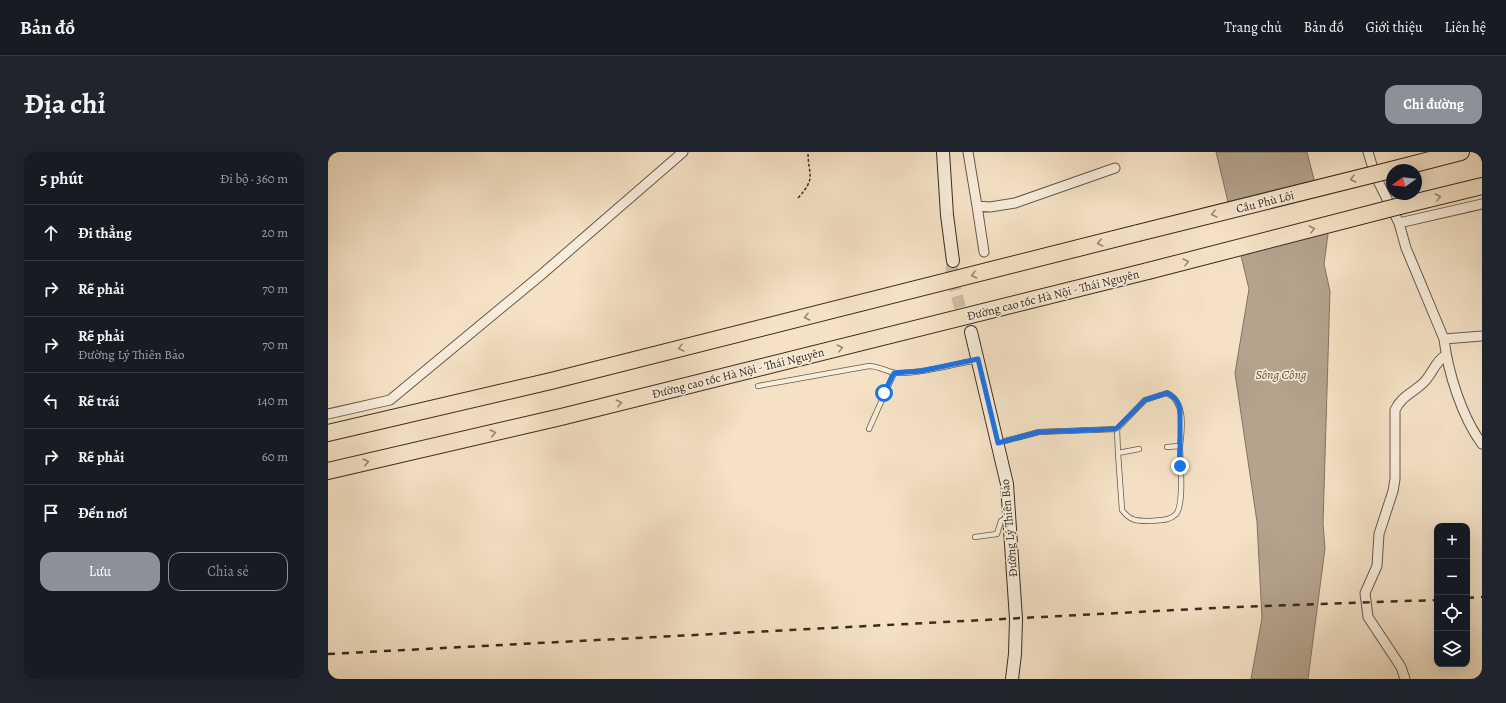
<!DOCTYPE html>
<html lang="vi">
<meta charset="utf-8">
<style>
body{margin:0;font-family:Alegreya,serif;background:#20242c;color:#f1f3f6}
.controls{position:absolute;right:12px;bottom:12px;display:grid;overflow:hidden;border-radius:8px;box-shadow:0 4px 16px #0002}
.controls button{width:36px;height:36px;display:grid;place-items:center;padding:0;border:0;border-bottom:1px solid #363941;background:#171b24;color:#f1f3f6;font:20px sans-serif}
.compass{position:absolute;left:1058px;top:12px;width:36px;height:36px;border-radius:50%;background:#171b24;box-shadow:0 4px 16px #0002;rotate:255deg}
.stop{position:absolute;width:12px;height:12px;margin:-9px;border:3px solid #1a73e8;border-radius:50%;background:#fff}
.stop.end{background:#1a73e8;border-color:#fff;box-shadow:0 1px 4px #0008}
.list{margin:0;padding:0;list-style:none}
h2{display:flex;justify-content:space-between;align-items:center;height:52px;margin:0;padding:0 16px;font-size:17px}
h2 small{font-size:13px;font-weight:400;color:#9ea1a6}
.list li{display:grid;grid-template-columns:26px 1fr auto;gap:12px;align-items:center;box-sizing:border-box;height:56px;padding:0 16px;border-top:1px solid #363941}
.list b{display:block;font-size:15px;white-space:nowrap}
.list p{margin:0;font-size:13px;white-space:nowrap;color:#9ea1a6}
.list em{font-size:13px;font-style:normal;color:#9ea1a6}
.actions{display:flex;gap:8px;padding:12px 16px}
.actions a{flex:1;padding:9px 0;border:1px solid #8c9099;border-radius:12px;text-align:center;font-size:14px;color:#8c9099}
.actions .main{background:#8c9099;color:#fff}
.icon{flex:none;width:22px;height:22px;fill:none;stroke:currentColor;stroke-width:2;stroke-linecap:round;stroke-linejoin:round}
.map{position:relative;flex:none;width:1154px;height:527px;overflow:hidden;border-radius:12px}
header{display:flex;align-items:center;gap:24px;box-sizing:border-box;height:56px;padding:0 20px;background:#171b24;border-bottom:1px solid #363941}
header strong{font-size:19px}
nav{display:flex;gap:22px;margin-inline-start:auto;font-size:14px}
.intro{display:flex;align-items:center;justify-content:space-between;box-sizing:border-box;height:96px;padding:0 24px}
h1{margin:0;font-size:28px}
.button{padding:10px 18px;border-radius:12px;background:#8c9099;color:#fff;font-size:14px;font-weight:700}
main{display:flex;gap:24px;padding:0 24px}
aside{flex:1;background:#171b24;border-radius:12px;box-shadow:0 4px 16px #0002}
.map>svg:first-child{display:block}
.water{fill:#b4a48e;stroke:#817462}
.pier{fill:#f5e2c6}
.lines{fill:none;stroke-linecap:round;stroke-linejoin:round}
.secondary-tunnel{stroke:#cfbea5;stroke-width:12;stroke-dasharray:12 6;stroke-linecap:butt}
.service-casing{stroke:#655a4a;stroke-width:6}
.minor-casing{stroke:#655a4a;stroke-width:11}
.secondary-casing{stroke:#352c20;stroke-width:14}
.motorway-casing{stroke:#352c20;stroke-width:18}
.path{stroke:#352c20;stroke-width:1.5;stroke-dasharray:3 2;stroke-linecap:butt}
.service{stroke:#f8ecda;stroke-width:4.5}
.minor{stroke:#f8ecda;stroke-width:9}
.secondary{stroke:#f8ecda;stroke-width:12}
.motorway{stroke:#f5e2c6;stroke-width:16}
.rail{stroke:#352c20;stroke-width:2.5;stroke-dasharray:7 7;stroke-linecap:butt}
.motorway-bridge-casing{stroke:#352c20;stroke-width:18;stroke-linecap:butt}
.motorway-bridge{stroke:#f5e2c6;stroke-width:16}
.oneway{stroke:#958773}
.route{stroke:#1a73e8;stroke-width:5}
.labels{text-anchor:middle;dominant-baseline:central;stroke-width:3.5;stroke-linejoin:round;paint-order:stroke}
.street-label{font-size:12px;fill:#352c20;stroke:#f8ecda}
.water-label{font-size:13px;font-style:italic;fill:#5b5041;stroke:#f8ecda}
</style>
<header>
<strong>Bản đồ</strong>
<nav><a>Trang chủ</a><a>Bản đồ</a><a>Giới thiệu</a><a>Liên hệ</a></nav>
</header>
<div class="intro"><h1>Địa chỉ</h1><a class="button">Chỉ đường</a></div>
<main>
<aside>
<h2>5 phút<small>Đi bộ · 360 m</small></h2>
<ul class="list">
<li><svg class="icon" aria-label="ahead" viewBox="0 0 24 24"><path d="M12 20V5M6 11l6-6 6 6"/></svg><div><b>Đi thẳng</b></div><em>20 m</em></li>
<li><svg class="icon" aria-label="right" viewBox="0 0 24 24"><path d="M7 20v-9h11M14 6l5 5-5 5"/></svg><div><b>Rẽ phải</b></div><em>70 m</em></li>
<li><svg class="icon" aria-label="right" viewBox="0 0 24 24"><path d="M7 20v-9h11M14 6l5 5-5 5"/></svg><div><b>Rẽ phải</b><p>Đường Lý Thiên Bảo</p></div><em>70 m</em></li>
<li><svg class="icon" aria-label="left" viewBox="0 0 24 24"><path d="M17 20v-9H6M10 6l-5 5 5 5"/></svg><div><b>Rẽ trái</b></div><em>140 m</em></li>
<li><svg class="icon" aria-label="right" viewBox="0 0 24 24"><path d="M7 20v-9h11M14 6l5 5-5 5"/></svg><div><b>Rẽ phải</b></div><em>60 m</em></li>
<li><svg class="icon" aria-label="arrive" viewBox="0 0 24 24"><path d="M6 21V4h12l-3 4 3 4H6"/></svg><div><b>Đến nơi</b></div></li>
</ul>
<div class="actions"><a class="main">Lưu</a><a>Chia sẻ</a></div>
</aside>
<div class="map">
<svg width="1154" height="527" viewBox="0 0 1154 527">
<rect width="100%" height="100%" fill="#f5e2c6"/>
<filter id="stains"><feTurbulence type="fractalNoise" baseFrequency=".005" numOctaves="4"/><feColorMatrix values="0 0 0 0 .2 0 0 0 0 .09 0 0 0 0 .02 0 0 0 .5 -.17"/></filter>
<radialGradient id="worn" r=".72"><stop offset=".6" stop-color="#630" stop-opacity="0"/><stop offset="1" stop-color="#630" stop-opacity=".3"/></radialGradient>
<path class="water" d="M888 0H979L1000 82 996 112 1002 139 995 372 997 396 980 527H923L934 466 929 370 907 221 921 137Z"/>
<path class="pier" d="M990 36 999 73 909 96 900 59Z"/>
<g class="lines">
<path class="secondary-tunnel" d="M625 109 623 121 637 174 643 180"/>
<g class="service-casing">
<path id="service" d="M430 234 541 214C551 214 559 220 568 221 595 221 623 213 649 208
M541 277 566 221
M789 277 790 301 811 297
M669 291 711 280 789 277 817 248 839 241C858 250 854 277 852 294L839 295
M790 301 794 358C803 370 810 369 823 369 831 368 841 369 847 363 857 356 852 308 852 294
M647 385 669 382 673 369 679 365"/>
</g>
<g class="minor-casing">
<path id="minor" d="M640 0 649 54
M1040 0 1047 23 1071 71 1078 96 1116 187C1120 221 1134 265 1154 292
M1071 71 1154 52
M656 100 649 54 662 55 687 51 787 16
M1116 187 1154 184
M0 262 62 248 213 123 355 0
M1077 527 1073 515 1040 465 1037 441 1049 414 1051 382 1065 339 1067 327V258C1073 245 1084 241 1094 232 1104 224 1106 210 1118 203"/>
</g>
<g class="secondary-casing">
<path id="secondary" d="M615 0 619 63 625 109
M643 180 679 332 688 467 687 502 684 527"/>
</g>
<g class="motorway-casing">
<path id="motorway" d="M1063 18 1133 0
M1072 54 1154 34
M0 281 223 229 810 81
M0 319 233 265 820 119"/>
</g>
<path class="path" d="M470 46C489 25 480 24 480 0"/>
<use href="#service" class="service"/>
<use href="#minor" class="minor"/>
<use href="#secondary" class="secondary"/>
<use href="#motorway" class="motorway"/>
<path class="rail" d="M1139 446 1154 445
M0 502 906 455 1109 448"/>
<g class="motorway-bridge-casing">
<path id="motorway-bridge" d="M810 81 1063 18
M820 119 1072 54"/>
</g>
<use href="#motorway-bridge" class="motorway-bridge"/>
</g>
<defs><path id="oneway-chevron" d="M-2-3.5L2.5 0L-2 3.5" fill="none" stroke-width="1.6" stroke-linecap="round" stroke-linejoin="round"/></defs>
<g class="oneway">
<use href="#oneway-chevron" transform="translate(1025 27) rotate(166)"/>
<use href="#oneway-chevron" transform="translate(1110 45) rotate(-14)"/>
<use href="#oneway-chevron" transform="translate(886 62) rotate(166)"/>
<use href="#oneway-chevron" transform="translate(984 77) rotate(-14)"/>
<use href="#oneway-chevron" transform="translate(772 91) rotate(166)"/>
<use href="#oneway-chevron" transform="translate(858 110) rotate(-14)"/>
<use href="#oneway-chevron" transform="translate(646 123) rotate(166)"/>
<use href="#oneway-chevron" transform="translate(479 165) rotate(166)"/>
<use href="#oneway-chevron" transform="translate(353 196) rotate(166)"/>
<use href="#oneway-chevron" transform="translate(512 196) rotate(-14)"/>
<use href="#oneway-chevron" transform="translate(291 251) rotate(-14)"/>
<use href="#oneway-chevron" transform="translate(165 281) rotate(-13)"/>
<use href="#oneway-chevron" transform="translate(38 310) rotate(-13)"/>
</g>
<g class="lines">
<path class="route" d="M556 241 566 221 593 219 650 207 670 291 711 280 788 277 817 248 839 241C847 245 850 249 852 257V314"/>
</g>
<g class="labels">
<g class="street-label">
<text transform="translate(937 50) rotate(-14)">Cầu Phù Lôi</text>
<text transform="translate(725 143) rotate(-14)">Đường cao tốc Hà Nội - Thái Nguyên</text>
<text transform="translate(410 221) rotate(-14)">Đường cao tốc Hà Nội - Thái Nguyên</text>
<text transform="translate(681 376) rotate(-95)">Đường Lý Thiên Bảo</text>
</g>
<g class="water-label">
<text x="953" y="222">Sông Công</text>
</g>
</g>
<rect width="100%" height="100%" filter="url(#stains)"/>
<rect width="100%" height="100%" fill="url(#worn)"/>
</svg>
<div class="controls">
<button>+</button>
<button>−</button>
<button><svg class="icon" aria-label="locate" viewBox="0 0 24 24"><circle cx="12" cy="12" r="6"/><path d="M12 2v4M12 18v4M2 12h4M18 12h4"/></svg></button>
<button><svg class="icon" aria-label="layers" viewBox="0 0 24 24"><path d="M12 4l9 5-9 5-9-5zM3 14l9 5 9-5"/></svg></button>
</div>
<svg class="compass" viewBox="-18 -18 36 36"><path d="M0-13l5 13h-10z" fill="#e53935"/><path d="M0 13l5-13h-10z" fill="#9ea1a6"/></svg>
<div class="stop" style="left:556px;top:241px"></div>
<div class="stop end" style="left:852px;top:314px"></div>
</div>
</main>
